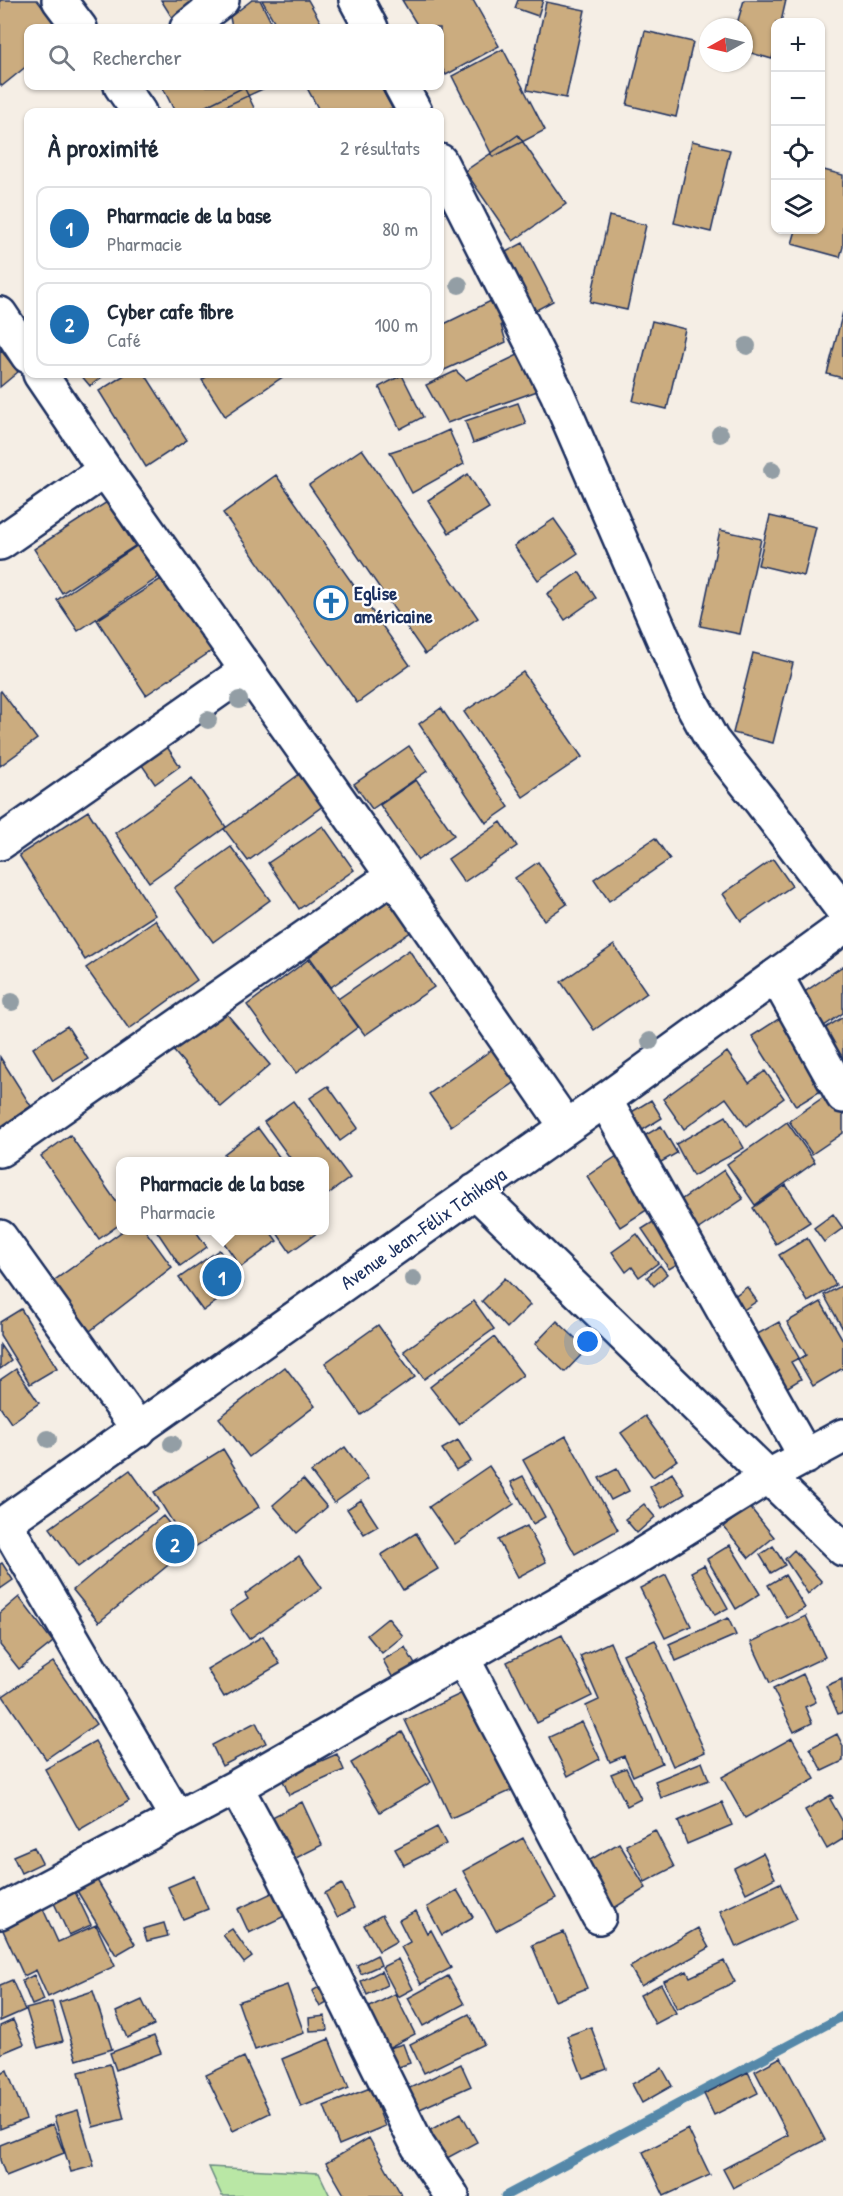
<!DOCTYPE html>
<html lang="fr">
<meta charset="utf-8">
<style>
body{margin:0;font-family:"Patrick Hand",sans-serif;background:#f6f6f7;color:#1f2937}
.controls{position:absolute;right:18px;top:18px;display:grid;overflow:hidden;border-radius:12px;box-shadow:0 2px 4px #0004}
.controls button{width:54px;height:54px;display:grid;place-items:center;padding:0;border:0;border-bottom:2px solid #e0e1e3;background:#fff;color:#1f2937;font:30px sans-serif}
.compass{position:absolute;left:699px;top:18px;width:54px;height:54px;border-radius:50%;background:#fff;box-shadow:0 2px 4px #0004;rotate:262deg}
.you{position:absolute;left:588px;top:1342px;width:21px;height:21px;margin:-15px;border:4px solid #fff;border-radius:50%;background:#1a73e8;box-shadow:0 0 0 9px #1a73e833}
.badge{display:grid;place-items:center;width:39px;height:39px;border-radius:50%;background:#1f6fb2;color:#fff;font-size:20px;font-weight:700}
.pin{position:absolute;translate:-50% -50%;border:3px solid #fff;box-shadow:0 2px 6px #0006}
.popup{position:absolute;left:116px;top:1157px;width:213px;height:78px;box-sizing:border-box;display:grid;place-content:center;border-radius:12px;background:#fff;filter:drop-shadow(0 2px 4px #0005);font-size:20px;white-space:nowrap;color:#747a83}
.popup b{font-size:22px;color:#1f2937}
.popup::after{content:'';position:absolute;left:50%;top:100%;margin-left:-12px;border:12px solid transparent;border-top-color:#fff}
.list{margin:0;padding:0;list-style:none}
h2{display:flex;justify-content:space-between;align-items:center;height:78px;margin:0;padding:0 24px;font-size:26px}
h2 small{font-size:20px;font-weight:400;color:#747a83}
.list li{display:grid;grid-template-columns:39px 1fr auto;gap:18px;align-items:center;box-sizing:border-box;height:84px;margin:0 12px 12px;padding:0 12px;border:2px solid #e0e1e3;border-radius:12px}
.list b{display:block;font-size:22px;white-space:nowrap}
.list p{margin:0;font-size:20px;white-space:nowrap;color:#747a83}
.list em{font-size:20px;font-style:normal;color:#747a83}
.icon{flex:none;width:33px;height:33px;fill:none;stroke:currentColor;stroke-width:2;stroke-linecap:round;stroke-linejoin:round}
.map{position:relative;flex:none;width:843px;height:2196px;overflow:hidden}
.search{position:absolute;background:#fff;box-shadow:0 2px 4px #0004;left:24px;top:24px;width:420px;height:66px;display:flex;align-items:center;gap:15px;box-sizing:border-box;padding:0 21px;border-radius:12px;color:#747a83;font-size:22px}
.panel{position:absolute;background:#fff;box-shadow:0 2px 4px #0004;left:24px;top:108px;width:420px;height:270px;border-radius:12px}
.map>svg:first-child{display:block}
.green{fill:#b9e7a5;stroke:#6a8b82;stroke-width:1.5}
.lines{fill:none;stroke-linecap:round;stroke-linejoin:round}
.stream{stroke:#5488a9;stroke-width:9}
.building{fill:#cbac7f;stroke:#1b2f5e;stroke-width:1.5}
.minor-casing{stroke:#1b2f5e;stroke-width:38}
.tertiary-casing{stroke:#1b2f5e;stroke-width:38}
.minor{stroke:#fff;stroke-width:33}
.tertiary{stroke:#fff;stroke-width:33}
.tree{fill:#939ea5}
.labels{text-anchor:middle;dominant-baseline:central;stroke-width:4.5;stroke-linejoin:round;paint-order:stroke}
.poi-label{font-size:20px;font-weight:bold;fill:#1b2f5e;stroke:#fff;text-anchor:start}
.street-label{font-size:20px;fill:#1b2f5e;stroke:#fff}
</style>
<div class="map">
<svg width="843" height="2196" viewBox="0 0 843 2196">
<rect width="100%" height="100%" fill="#f5eee5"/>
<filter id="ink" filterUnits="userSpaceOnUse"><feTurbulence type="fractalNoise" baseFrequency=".0167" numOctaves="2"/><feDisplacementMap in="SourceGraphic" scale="12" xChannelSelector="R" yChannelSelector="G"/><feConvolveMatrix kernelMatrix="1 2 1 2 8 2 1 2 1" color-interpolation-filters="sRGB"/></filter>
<g filter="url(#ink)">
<path class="green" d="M209 2167 319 2173 330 2196H222Z"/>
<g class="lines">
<path class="stream" d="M505 2196 843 2016"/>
</g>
<path class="building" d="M0 0H37L58 28H28V65L2 86 0 84Z
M161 0H211L176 24Z
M252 0H260L274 28H232L230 17Z
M262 0H308L324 28H278Z
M402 0H473L499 46 446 75 440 64V28H419Z
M518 0H543L538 16 515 8Z
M744 0H786L781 22H776V44L772 59 744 51V27H736Z
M546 2 585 10 566 98 527 90Z
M645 31 693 42 676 117 627 105Z
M503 49 545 130 493 157 452 76Z
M162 86H269L213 112H175Z
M306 86H380L392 108 383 112H320Z
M244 87 256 112H200L198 110Z
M518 135 566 204 513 241 465 171Z
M692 141 730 150 711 232 674 223Z
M820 169 843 175V247L840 257 792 244 796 230H820Z
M609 216 646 225 627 310 590 302Z
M523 243 553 301 531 313 500 255Z
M499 297 512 321 501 325 506 342 440 372V326Z
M843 312V378L827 374Z
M652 321 685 329 667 409 633 401Z
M0 349 18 372 0 387Z
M526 351 540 390 447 423 426 385 456 371 466 380Z
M80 374H106L90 386Z
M126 374H145L187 440 146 467 99 391Z
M211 374H287L225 416 202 380Z
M402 375 423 417 400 429 379 387Z
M518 403 526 424 473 443 465 421Z
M449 430 464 464 412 493 390 452 427 440Z
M362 449 478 618 425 654 309 485Z
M468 474 489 508 449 533 428 500Z
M276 475 410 665 357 703 223 513Z
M107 502 135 546 62 593 34 549Z
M770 516 816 527 804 576 758 565Z
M554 519 578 553 538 580 514 546Z
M720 530 761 539 740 634 700 626Z
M147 539 168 571 78 631 57 600Z
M172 572 219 646 146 695 97 620Z
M579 572 596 598 565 620 547 594Z
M753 653 793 663 773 743 733 733Z
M523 672 582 757 523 797 464 712Z
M1 691 37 739 0 766V692Z
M441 708 509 807 486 823 419 724Z
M163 741 180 766 155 784 137 758Z
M409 746 427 771 372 809 354 784Z
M301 773 324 805 248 861 224 829Z
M192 778 226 827 149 882 115 833Z
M416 780 454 835 418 860 380 805Z
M88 811 155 915 85 960 19 855Z
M501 822 517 846 464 882 448 859Z
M323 826 354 870 299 909 268 863Z
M655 838 670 859 609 901 594 879Z
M231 847 270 900 213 942 174 888Z
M773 859 792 886 741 921 723 894Z
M538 862 567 904 544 920 515 878Z
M390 894 415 929 331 987 306 952Z
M155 920 197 980 129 1029 86 968Z
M614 945 647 993 594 1030 561 982Z
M409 950 434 987 365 1035 338 999Z
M309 959 358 1027 296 1073 247 1005Z
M843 966V1013L824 1026 803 993Z
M221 1007 270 1065 221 1107 172 1049Z
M843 1017V1071L819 1032Z
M780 1018 824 1089 796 1106 752 1036Z
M67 1026 88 1059 53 1081 33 1048Z
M497 1046 520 1079 451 1126 429 1094Z
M727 1052 749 1083 765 1071 784 1098 746 1126 726 1098 684 1129 663 1099Z
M0 1057 31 1106 0 1127Z
M328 1086 358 1128 340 1141 310 1098Z
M828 1094 843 1116V1133L812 1154 789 1121Z
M651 1100 662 1118 641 1131 630 1113Z
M293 1101 350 1178 324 1197V1162H293L264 1122Z
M726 1116 744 1148 693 1176 676 1144Z
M787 1122 815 1162 755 1205 727 1164Z
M661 1126 677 1153 654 1166 639 1139Z
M258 1128 283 1162H230L224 1154Z
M70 1135 120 1207V1224L99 1239 41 1156Z
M620 1154 653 1206 620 1227 587 1176Z
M724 1170 743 1199 694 1232 675 1204Z
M786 1185 810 1222 776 1244 753 1208Z
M833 1214 843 1228 824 1242 814 1228Z
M661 1217 687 1258 669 1269 642 1229Z
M124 1230H145L172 1267 90 1331 52 1282Z
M156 1230H195L207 1247 180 1266Z
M215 1230H269L277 1241 241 1267Z
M275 1230H321L290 1252Z
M637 1234 658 1263 639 1277 632 1267 626 1272 612 1252Z
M807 1238 836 1285 808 1302 779 1255Z
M219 1250 242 1283 203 1311 179 1278Z
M660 1265 667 1274 654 1286 647 1277Z
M505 1278 530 1305 507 1328 482 1301Z
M843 1285V1329L824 1295Z
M747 1287 757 1301 742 1311 733 1297Z
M474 1301 494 1329 424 1379 404 1351Z
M821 1302 843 1340V1368L813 1386 798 1360 806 1355 787 1322Z
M21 1309 57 1368 30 1384 0 1335V1322Z
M557 1321 587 1349 565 1372 535 1344Z
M779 1322 799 1358 791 1362 801 1379 783 1390 754 1336Z
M378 1325 415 1377 361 1415 325 1363Z
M494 1337 523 1375 459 1424 430 1387Z
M0 1345 11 1361 0 1369Z
M285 1367 315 1406 249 1457 219 1418Z
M16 1369 39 1403 11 1423 0 1407V1380Z
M645 1416 677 1460 653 1477 621 1433Z
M566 1436 618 1530 575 1554 523 1460Z
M458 1440 471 1461 456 1470 442 1449Z
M345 1447 368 1479 334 1503 311 1472Z
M223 1449 259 1507 190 1550 154 1492Z
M489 1466 514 1504 455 1544 429 1507Z
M617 1469 629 1491 611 1500 599 1478Z
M130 1470 158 1509 78 1567 50 1528Z
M672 1473 685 1494 662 1508 650 1487Z
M523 1476 545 1517 533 1524 511 1482Z
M303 1479 327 1507 297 1533 273 1505Z
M361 1500 378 1526 364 1534 347 1509Z
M644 1504 655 1517 637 1533 625 1519Z
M749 1506 774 1537 749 1558 724 1527Z
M163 1516 189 1548 99 1622 73 1590Z
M527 1526 546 1562 518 1577 498 1540Z
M416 1533 438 1569 403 1590 381 1555Z
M730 1545 760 1594 736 1609 707 1559Z
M773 1546 785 1565 771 1573 760 1555Z
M794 1550 822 1582 808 1594 785 1559Z
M299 1556 322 1588 249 1639 230 1611 248 1599 245 1594Z
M2 1563 13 1580 0 1589V1564Z
M704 1565 728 1608 715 1615 691 1572Z
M666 1575 691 1626 665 1638 640 1588Z
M785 1575 805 1608 787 1618 768 1585Z
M19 1597 53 1642 19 1669 0 1645V1613Z
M806 1616 825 1657 770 1683 751 1642Z
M388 1618 403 1636 382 1653 367 1635Z
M728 1618 736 1635 676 1661 669 1644Z
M562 1635 592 1696 537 1723 507 1662Z
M263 1636 280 1664 224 1697 207 1669Z
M655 1640 705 1752 673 1766 623 1654Z
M610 1642 662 1763 633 1776 624 1756 610 1762 586 1706 599 1700 580 1656Z
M405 1647 417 1668 394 1680 383 1660Z
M53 1662 96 1724 46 1759 3 1696Z
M803 1674 816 1702 805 1707 812 1723 794 1732 773 1689Z
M842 1679 843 1712 838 1714 826 1686Z
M471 1689 517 1788 451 1818 405 1720Z
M256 1722 266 1743 222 1766 212 1745Z
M582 1722 600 1759 568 1776 549 1737Z
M402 1732 431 1782 380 1812 351 1763Z
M837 1734 843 1746V1761L822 1771 810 1748Z
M792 1738 815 1779 745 1818 722 1777Z
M95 1741 129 1801 79 1830 45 1769Z
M337 1754 344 1770 289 1795 282 1778Z
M702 1762 709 1780 661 1798 655 1781Z
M626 1768 641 1799 627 1806 611 1774Z
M831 1795 833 1798 830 1799 843 1822V1839L827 1849 805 1810Z
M302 1802 322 1845 292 1860 272 1817Z
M722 1802 732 1825 687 1844 678 1821Z
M437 1827 446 1844 404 1865 395 1849Z
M655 1830 674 1867 645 1882 626 1845Z
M523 1838 556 1898 496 1931 463 1871Z
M619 1843 646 1888 611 1910 583 1864Z
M34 1847 42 1863 21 1873 13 1856Z
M763 1853 775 1878 746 1893 734 1868Z
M94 1875 135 1944 116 1955 74 1886Z
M194 1876 208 1909 183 1919 168 1887Z
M780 1883 797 1919 736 1947 720 1911Z
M342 1884 354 1908 337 1917 325 1893Z
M278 1890 289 1914 249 1933 238 1909Z
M457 1890 473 1917 442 1935 427 1907Z
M75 1892 91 1925 69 1935 54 1903Z
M43 1909 58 1942 96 1925 115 1966 48 1997 36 1970 24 1976 2 1928Z
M416 1911 427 1933 431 1930 451 1968 421 1984 401 1947 410 1942 399 1920Z
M382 1915 397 1941 379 1951 364 1925Z
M164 1923 168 1936 147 1941 143 1929Z
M698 1928 709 1948 641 1986 630 1967Z
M232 1929 252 1957 244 1963 223 1935Z
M564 1932 587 1988 555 2001 532 1945Z
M377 1955 381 1965 361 1974 357 1965Z
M398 1959 413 1989 398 1997 382 1967Z
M724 1961 735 1982 677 2009 664 1981 687 1971 690 1977Z
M381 1971 387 1985 367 1995 361 1981Z
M34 1975 44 2000 32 2005 22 1981Z
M448 1976 464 2004 423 2026 408 1998Z
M12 1980 25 2010 0 2021V1985Z
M328 1982 336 1998 320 2007 312 1991Z
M661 1984 676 2013 655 2024 640 1995Z
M287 1985 304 2033 255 2050 238 2002Z
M93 1991 112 2049 77 2060 59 2002Z
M395 1994 415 2034 382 2051 362 2011Z
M142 2000 154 2025 127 2038 116 2012Z
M52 2002 63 2041 38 2048 26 2009Z
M469 2014 484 2044 424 2073 410 2044Z
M325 2016 327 2030 310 2031 309 2018Z
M13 2020 24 2044 0 2054V2026Z
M591 2027 607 2069 583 2078 567 2036Z
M154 2036 161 2053 116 2070 110 2053Z
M329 2039 349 2088 301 2107 282 2059Z
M403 2044 410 2063 396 2068 389 2048Z
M244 2057 270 2113 233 2131 206 2075Z
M781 2057 825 2140 733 2188 723 2169 788 2135 755 2071Z
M110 2064 124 2119 93 2127 79 2072Z
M461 2064 471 2086 411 2113 401 2092Z
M662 2068 672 2086 642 2103 632 2084Z
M7 2070 26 2119 0 2129V2073Z
M748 2072 758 2093 714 2115 704 2094Z
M370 2088 385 2126 339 2145 324 2106Z
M78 2110 94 2166 71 2172 54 2117Z
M461 2113 477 2142 436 2164 421 2135Z
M53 2124 64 2153 6 2176 0 2160V2145Z
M688 2129 710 2175 664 2196 643 2152Z
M369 2138 402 2196H345L326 2163Z"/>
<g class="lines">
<g class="minor-casing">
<path id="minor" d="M59 0 80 28
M356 0 371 28
M187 28 222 0
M121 86 139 112
M401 86 415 112
M440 161 557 393 689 698 712 740 762 803 843 910
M0 314 28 356
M40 374 105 470 393 876 566 1126
M0 543 105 470
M0 843 247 670
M776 976 843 1096
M605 1100 806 1457
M0 1150 393 876
M0 1237 139 1430
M5 1523 177 1818
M463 1659 599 1917
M236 1787 281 1870 418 2146 452 2196
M0 1912 236 1787 624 1566 769 1476 843 1436"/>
</g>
<g class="tertiary-casing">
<path id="tertiary" d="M475 1191 843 1549
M0 1526 605 1100 843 927"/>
</g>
<use href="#minor" class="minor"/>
<use href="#tertiary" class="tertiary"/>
</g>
<g class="tree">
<circle cx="459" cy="285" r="9"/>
<circle cx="747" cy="346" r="9"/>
<circle cx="720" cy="434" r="9"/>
<circle cx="772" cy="470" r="9"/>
<circle cx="239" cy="700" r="9"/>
<circle cx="208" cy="720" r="9"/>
<circle cx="12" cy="1002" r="9"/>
<circle cx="650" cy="1041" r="9"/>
<circle cx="413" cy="1279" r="9"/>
<circle cx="48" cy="1439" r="9"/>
<circle cx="172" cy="1444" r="9"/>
</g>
</g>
<defs>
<g id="church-ring" transform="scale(1.725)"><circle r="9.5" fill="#fff" stroke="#1f6fb2" stroke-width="1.5"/><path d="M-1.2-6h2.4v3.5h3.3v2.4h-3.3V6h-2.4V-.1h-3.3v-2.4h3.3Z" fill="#1f6fb2"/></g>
</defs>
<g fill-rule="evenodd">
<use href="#church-ring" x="331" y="603"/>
</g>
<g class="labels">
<g class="poi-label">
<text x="354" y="592">Eglise<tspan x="354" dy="23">américaine</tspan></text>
</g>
<g class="street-label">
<text transform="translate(423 1228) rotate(-35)">Avenue Jean-Félix Tchikaya</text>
</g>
</g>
</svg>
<div class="controls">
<button>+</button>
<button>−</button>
<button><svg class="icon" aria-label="locate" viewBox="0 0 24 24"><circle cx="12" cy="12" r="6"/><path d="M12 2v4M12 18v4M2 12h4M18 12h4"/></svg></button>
<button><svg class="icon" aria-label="layers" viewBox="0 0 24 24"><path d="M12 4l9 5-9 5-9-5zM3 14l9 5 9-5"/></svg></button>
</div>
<svg class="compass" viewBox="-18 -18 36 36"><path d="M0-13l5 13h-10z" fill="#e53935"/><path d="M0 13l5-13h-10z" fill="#747a83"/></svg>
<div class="you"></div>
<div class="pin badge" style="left:222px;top:1277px">1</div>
<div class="popup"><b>Pharmacie de la base</b>Pharmacie</div>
<div class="pin badge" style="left:175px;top:1544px">2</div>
<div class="search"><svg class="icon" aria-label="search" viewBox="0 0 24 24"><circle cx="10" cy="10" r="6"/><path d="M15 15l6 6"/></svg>Rechercher</div>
<section class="panel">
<h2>À proximité<small>2 résultats</small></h2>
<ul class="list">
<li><span class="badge">1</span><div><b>Pharmacie de la base</b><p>Pharmacie</p></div><em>80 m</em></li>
<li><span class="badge">2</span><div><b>Cyber cafe fibre</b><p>Café</p></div><em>100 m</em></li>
</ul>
</section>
</div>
